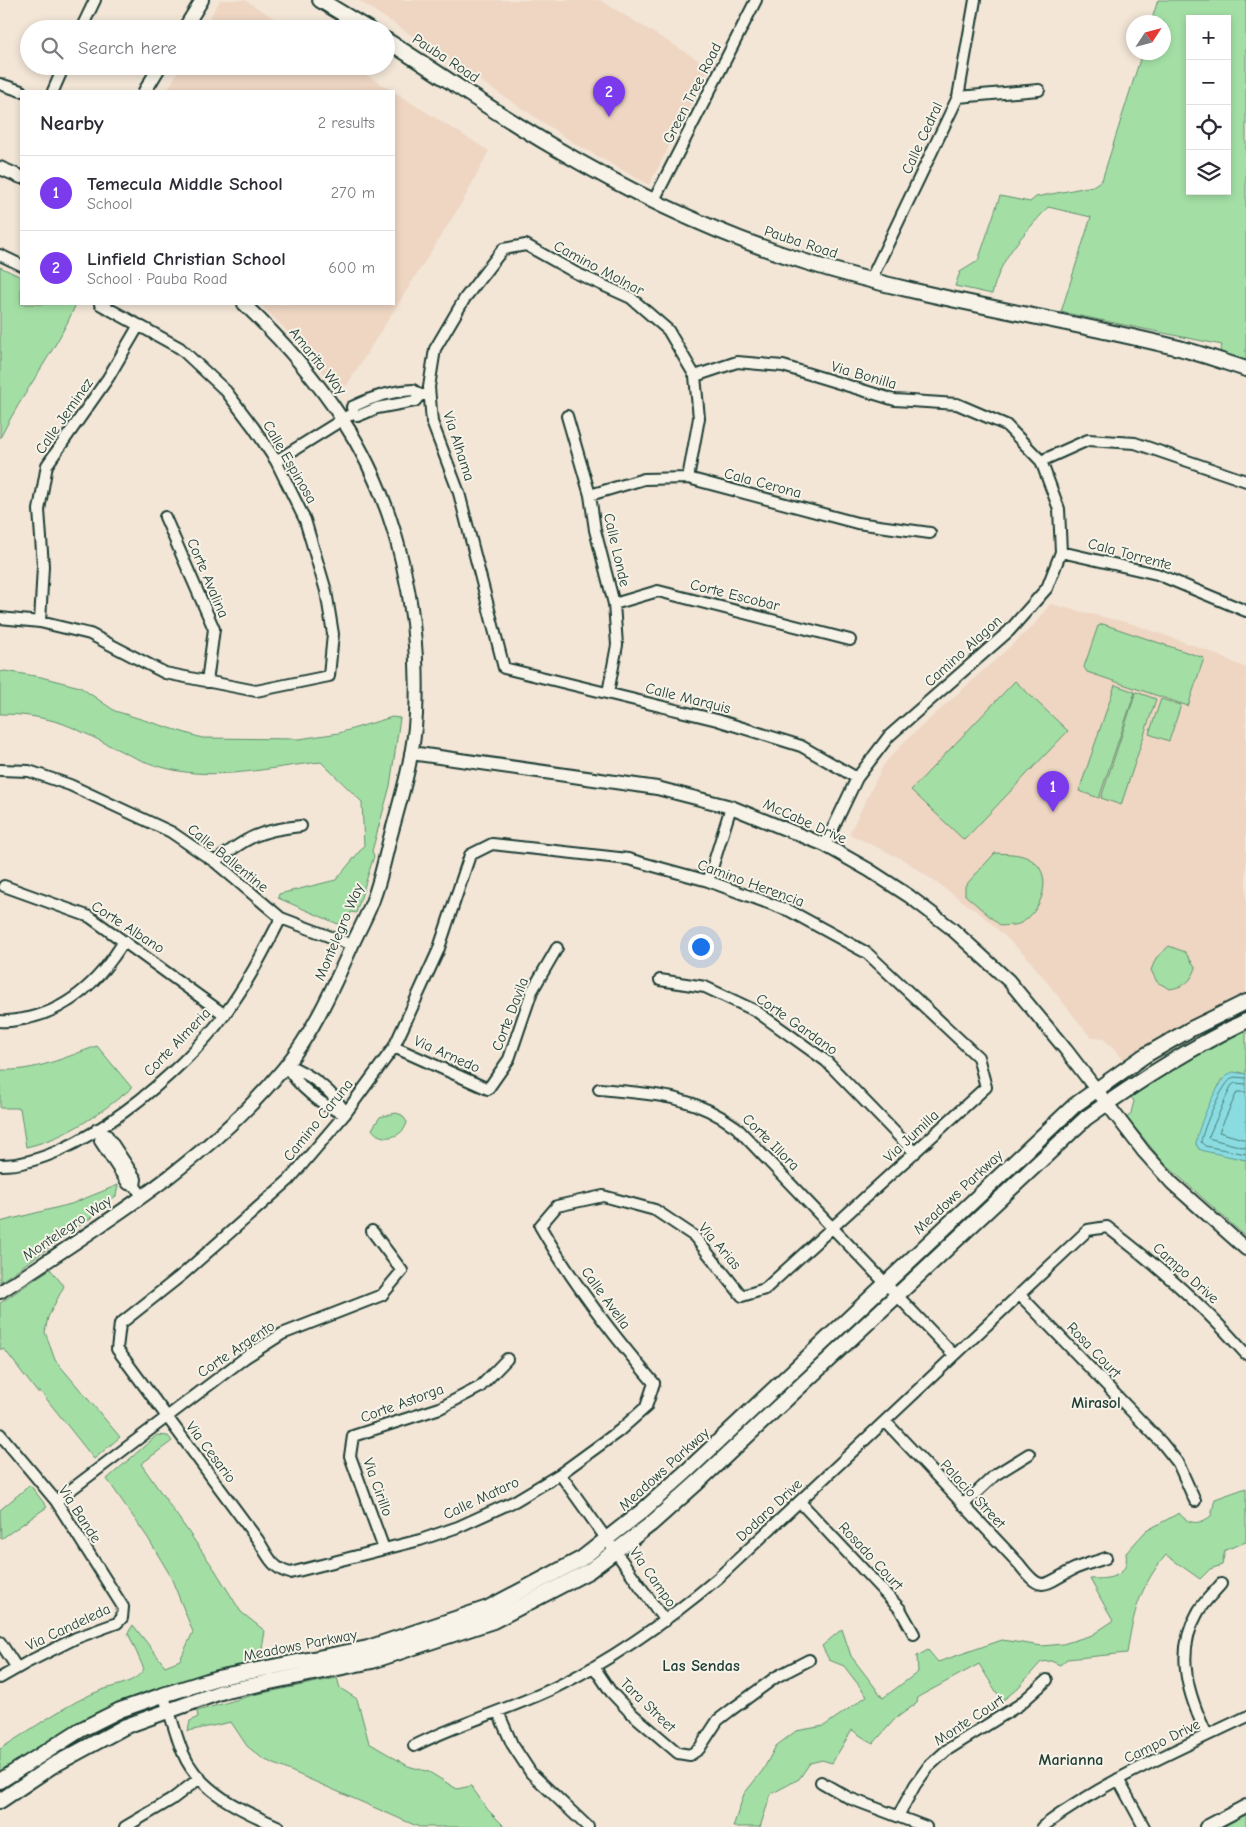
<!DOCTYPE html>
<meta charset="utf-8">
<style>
body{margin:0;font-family:"Comic Neue",sans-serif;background:#f2f2f3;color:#2b2b33}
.controls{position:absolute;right:15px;top:15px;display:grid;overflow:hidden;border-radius:0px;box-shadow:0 2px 8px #0003}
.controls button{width:45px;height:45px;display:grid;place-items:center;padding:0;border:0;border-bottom:1px solid #e1e1e2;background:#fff;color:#2b2b33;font:25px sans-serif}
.compass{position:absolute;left:1126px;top:15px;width:45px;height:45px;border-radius:50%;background:#fff;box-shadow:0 2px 8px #0003;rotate:54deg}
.you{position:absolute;left:700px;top:946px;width:18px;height:18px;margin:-12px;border:4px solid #fff;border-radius:50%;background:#1a73e8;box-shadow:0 0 0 8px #1a73e833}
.badge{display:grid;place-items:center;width:32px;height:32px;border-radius:50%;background:#7c3aed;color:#fff;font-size:16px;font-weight:700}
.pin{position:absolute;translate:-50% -41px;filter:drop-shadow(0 1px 2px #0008)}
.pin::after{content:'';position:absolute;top:26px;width:18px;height:15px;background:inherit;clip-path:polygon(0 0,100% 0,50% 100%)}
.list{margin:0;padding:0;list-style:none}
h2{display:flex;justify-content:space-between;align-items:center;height:65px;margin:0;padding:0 20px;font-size:21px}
h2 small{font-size:16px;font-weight:400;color:#7c7c81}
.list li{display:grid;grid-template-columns:32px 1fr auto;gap:15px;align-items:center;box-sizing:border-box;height:75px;padding:0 20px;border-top:1px solid #e1e1e2}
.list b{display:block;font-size:19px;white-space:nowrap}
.list p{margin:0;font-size:16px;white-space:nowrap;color:#7c7c81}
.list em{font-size:16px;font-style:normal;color:#7c7c81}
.icon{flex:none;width:28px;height:28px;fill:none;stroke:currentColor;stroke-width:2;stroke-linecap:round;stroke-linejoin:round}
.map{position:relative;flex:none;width:1246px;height:1827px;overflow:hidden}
.search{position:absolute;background:#fff;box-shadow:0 2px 8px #0003;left:20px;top:20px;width:375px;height:55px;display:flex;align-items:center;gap:12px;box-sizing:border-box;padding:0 18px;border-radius:28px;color:#7c7c81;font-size:19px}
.panel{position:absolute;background:#fff;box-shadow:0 2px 8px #0003;left:20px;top:90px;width:375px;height:215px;border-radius:0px}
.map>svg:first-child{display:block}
.built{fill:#eed6c3}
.green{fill:#a3dfa5;stroke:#618e6c;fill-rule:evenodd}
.water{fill:#8adce1;stroke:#5f9c9c}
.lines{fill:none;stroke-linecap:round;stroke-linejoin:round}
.shore{stroke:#4a7d79;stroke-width:1}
.minor-casing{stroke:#1f3d34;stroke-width:14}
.tertiary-casing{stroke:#1f3d34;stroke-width:16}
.secondary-casing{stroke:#1f3d34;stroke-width:18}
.minor{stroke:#f7f3e8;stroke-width:10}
.tertiary{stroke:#f7f3e8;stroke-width:12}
.secondary{stroke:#f7f3e8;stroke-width:14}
.labels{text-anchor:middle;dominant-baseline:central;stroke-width:4;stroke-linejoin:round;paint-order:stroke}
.street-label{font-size:15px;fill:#1f3d34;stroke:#f7f3e8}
.neighbourhood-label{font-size:16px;font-weight:bold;fill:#1f3d34;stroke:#f7f3e8}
</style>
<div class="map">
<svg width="1246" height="1827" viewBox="0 0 1246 1827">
<rect width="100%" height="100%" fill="#f3e6d7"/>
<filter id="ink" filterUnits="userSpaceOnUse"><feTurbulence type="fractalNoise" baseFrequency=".02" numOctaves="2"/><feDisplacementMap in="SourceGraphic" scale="10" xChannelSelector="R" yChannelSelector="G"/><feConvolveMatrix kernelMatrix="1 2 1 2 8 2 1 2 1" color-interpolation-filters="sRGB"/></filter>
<g filter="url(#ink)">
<path class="built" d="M220 0H245L291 29H203Z
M358 0H600L710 67 649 185 574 143Z
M181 66H352L392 91H167Z
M394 92 489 151 463 201 347 385 338 392 303 347 260 304H394Z
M1050 604 1133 624 1204 649 1246 668V994L1164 1036 1125 1061 1103 1038H1091L1027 957 982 915 904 860 849 834 884 764 905 741 1034 625Z"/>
<path class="green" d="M1158 0H1246V362L1219 354 1222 345 1061 312 1091 217 1048 207C1022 237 1002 254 992 294L955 286 960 272 978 261 1000 196 1030 202 1036 197 1093 186 1102 180 1142 53 1164 52V22H1151ZM1190 19H1227V191H1190Z
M0 267 21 277V304H76C56 351 23 392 0 438Z
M1103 624 1204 658 1188 706 1087 672 1084 667 1098 626Z
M5 671 41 677 80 687 115 711 202 738 299 739 339 733 392 717 400 718 390 786 372 851 374 856 356 913 351 912 349 918 338 924 278 898 279 894 336 880 364 846 362 802 321 762C271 767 219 781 169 769 132 761 100 738 64 724 43 717 21 714 0 714V672Z
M1015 681 1068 731 964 840 911 790Z
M1115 685 1135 692 1099 798 1079 791Z
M1136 692 1156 699 1121 805 1101 798Z
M1161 699 1181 705 1169 741 1149 734Z
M995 853C1009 854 1022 853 1033 861 1055 877 1040 913 1021 923 1015 926 1007 925 1001 926L965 895V886Z
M1169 946 1185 952 1196 968C1190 983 1185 986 1170 989L1157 982 1151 970 1156 958Z
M1246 1030V1074L1239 1072 1221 1080 1196 1144 1199 1149 1246 1160V1237L1164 1163 1127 1118 1131 1113 1134 1101 1131 1097 1169 1071Z
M97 1046 132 1088C100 1113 67 1138 26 1147L20 1108H0V1070C34 1072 66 1057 97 1046Z
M396 1113 402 1115 407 1122C404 1138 380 1143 372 1129L380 1117Z
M118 1185 116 1196 93 1213 91 1218 0 1282V1222L71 1204Z
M50 1269 64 1286 48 1317 45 1332 55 1360 120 1437 94 1459 41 1392H37L5 1350 0 1349V1303Z
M157 1435 168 1436 172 1441 141 1464 215 1570 241 1612 265 1631 260 1661C236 1667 211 1672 187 1680 120 1702 59 1735 0 1772V1749C32 1729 69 1702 104 1689 119 1685 136 1682 144 1669L128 1633 133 1625 165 1666 180 1660 193 1632 170 1575 148 1538 107 1479Z
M30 1485 47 1507 1 1539 0 1510Z
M1246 1488V1542L1225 1550 1222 1565 1210 1569 1200 1579 1166 1555C1140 1586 1133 1613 1127 1653L1067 1659 1060 1665 1051 1661 1041 1662 1017 1689 1002 1701 979 1664 918 1697 917 1703 895 1719 873 1744 852 1730 832 1763 822 1760 810 1763 799 1779 771 1794 760 1827H733L744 1794 763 1770 776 1746 796 1731 824 1726 867 1696 844 1666 829 1660 822 1646 842 1629 851 1656 883 1698 918 1672 917 1656 928 1650 938 1662 1002 1640 1042 1646 1063 1644 1092 1635 1113 1621 1090 1579C1108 1579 1130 1578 1126 1553L1146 1531 1179 1513C1189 1525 1199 1525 1211 1516L1215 1499Z
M337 1678 340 1688 357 1699 369 1743 408 1766 429 1772 457 1789 471 1786 488 1810 505 1827H419L263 1759 247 1746 231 1722 188 1731 190 1721 198 1717 197 1711 253 1695Z
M1246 1815V1827H1222Z"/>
<path class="water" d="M1233 1072 1246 1074V1160L1204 1151 1199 1149 1196 1144C1197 1128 1218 1077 1233 1072Z"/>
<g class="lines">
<path class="shore" d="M1246 1078 1234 1077C1223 1081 1202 1130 1201 1142L1205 1146 1246 1154
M1246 1084 1235 1083 1231 1086 1208 1138 1246 1148
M1246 1092H1237L1219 1132 1246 1140"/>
<g class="minor-casing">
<path id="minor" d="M81 29 95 0
M0 84 21 91
M53 91 64 66
M958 97 1039 90
M654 200 756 0
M0 255 21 265
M870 281 958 97 975 0
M695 376 737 362 783 366 895 400 957 404 1006 425 1041 461 1059 509 1061 552 1047 588 1009 631 889 736 857 778 825 845
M353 413 352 407C372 397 390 391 413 390L420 395H429
M353 413 358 416 377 408 415 401 420 395
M567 416 590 495 595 530 614 604 617 645 608 693
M276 461 353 413
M1041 461 1088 440 1135 443 1246 481
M688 478 699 418 695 376 668 330 631 298 576 273 526 245 503 249 465 298 435 349 429 387 432 422 459 493 504 668 717 720 801 746 857 778
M590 495 644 479 688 478 857 523 930 533
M165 517 214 629 207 682
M1061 552 1157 574 1246 611
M614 604 658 591 850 640
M0 618 40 622 90 634 165 673 256 691 329 676 333 634 326 591 305 520 276 461 254 428 226 391 180 348 100 304
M40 622 43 566 39 510 47 465 108 378 139 325
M0 770 29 771 70 785 171 832 215 862 281 918 352 945
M492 844 628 859 708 881 790 911 867 953 978 1057 986 1087 765 1289 742 1296 694 1236 655 1210 603 1196 557 1206 540 1226C572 1282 612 1334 654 1383L646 1407 619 1431 560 1474 515 1501 458 1527 420 1540 290 1573C272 1569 267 1554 258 1540L117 1349 120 1324 183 1274 289 1180 345 1114 394 1047 438 951 470 855Z
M215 862C247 837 260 830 301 826
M708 881 731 807
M4 886 90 917 225 1015
M660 980 705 987 756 1011 826 1061 915 1153
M0 1021C8 1022 16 1020 23 1019 69 1011 101 979 124 941
M394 1047 488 1089 509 1059 532 991 557 948
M286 1065C308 1072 336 1093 345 1114
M286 1065C297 1086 323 1107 345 1114
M599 1089C652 1094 691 1094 736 1127L954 1355
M97 1129 101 1134 100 1141 128 1184 135 1186
M101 1134 107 1135 136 1179 135 1186 142 1196
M0 1165C74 1166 184 1071 225 1014 247 984 264 951 281 918
M1019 1294 1162 1443 1178 1463 1195 1501
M885 1421 1019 1564C1042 1594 1043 1585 1072 1570 1082 1565 1095 1562 1106 1558
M0 1434 56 1501 123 1607 122 1618 117 1623 76 1638 28 1662 0 1678
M560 1474 665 1621
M56 1501 246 1357 282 1334 382 1295 402 1271 372 1231
M800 1502 900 1609 914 1634
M963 1505 995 1475 1029 1454
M384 1549 350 1456 353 1436 440 1408 480 1387 507 1359
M0 1642 17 1668
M594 1667 611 1692 630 1712 678 1753 690 1755 699 1749 718 1720 731 1710 776 1677 809 1660
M163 1695C171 1714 175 1734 183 1753 199 1792 243 1811 279 1827
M498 1712 512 1744 531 1773 588 1827
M1207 1735C1189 1697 1174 1654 1197 1614 1202 1603 1213 1594 1221 1584
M414 1746C459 1723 508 1710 554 1688 614 1659 667 1621 718 1578L1088 1230 1107 1227C1157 1265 1204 1306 1246 1354
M1118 1779 1144 1827
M821 1782 849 1798 926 1827
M898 1816 915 1785 928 1767 947 1750 1019 1705 1047 1680
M125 1827 171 1800 200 1778
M1042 1827C1104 1781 1177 1750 1246 1717"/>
</g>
<g class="tertiary-casing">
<path id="tertiary" d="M184 29 202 0
M145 91 160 66
M0 168 21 177
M411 753 657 788 731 807 825 845 869 870 909 896 951 928 1009 981 1066 1050 1144 1152 1172 1183 1246 1249
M0 1292C100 1226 207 1162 284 1068 315 1030 334 985 354 941 361 926 369 912 374 897 381 878 385 858 390 838 401 798 414 756 416 714 421 614 398 503 342 419 314 376 280 338 244 304
M1206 1827 1246 1806"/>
</g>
<g class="secondary-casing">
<path id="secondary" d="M320 0 368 29
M386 40C442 75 495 113 552 146 631 193 718 235 806 262 928 300 1055 317 1179 348 1202 354 1224 362 1246 369
M0 1781 80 1730 120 1710 163 1695 217 1678 368 1648 488 1608 581 1559 641 1512 687 1471 1075 1105 1144 1056 1191 1029 1246 1002
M0 1801 52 1766 126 1726 221 1692 372 1661 493 1621 589 1571 651 1524 698 1482 1086 1118C1138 1081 1188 1049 1246 1021"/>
</g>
<use href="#minor" class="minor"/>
<use href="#tertiary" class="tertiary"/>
<use href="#secondary" class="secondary"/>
</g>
</g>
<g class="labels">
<g class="street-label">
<text transform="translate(446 58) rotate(33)">Pauba Road</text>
<text transform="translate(692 93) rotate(-63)">Green Tree Road</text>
<text transform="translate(922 138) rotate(-65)">Calle Cedral</text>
<text transform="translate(801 242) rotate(18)">Pauba Road</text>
<text transform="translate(599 268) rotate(28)">Camino Molnar</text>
<text transform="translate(318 361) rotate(51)">Amarita Way</text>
<text transform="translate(864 375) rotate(16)">Via Bonilla</text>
<text transform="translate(64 416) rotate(-55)">Calle Jeminez</text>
<text transform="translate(459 446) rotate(72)">Via Alhama</text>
<text transform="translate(290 462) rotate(60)">Calle Espinosa</text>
<text transform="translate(763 483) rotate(15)">Cala Cerona</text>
<text transform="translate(617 550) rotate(77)">Calle Londe</text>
<text transform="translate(1130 554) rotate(15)">Cala Torrente</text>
<text transform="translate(208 578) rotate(67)">Corte Avalina</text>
<text transform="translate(735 595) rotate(14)">Corte Escobar</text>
<text transform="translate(963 651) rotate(-42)">Camino Alagon</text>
<text transform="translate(688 698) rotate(14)">Calle Marquis</text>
<text transform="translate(805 821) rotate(24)">McCabe Drive</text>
<text transform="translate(228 858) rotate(39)">Calle Ballentine</text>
<text transform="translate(751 883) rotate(20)">Camino Herencia</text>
<text transform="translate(128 927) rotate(33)">Corte Albano</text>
<text transform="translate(339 932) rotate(-67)">Montelegro Way</text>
<text transform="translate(510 1014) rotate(-69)">Corte Davila</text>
<text transform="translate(797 1024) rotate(35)">Corte Gardano</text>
<text transform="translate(177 1042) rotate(-46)">Corte Almeria</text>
<text transform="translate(447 1054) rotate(24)">Via Arnedo</text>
<text transform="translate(318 1120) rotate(-51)">Camino Caruna</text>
<text transform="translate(911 1136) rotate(-43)">Via Jumilla</text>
<text transform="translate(771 1142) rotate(45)">Corte Illora</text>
<text transform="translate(958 1192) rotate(-43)">Meadows Parkway</text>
<text transform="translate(67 1228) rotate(-34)">Montelegro Way</text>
<text transform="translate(720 1246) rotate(49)">Via Arias</text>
<text transform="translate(1186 1273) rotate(42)">Campo Drive</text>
<text transform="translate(606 1298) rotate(54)">Calle Avella</text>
<text transform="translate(236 1349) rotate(-34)">Corte Argento</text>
<text transform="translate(1094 1350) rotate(46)">Rosa Court</text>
<text transform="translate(402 1403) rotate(-20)">Corte Astorga</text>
<text transform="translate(211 1452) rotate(53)">Via Cesario</text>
<text transform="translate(664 1469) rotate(-42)">Meadows Parkway</text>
<text transform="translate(378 1487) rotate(70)">Via Cirillo</text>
<text transform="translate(973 1494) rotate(47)">Palacio Street</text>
<text transform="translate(481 1498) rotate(-25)">Calle Mataro</text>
<text transform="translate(769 1510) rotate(-43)">Dodaro Drive</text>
<text transform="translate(80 1514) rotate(57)">Via Bande</text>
<text transform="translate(871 1556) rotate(47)">Rosado Court</text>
<text transform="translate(653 1577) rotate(55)">Via Campo</text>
<text transform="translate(68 1627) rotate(-25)">Via Candeleda</text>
<text transform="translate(300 1645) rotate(-11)">Meadows Parkway</text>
<text transform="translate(648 1705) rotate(44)">Tara Street</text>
<text transform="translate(969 1720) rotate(-33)">Monte Court</text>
<text transform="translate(1162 1741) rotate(-26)">Campo Drive</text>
</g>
<g class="neighbourhood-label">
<text x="1096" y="1403">Mirasol</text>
<text x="701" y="1666">Las Sendas</text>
<text x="1071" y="1760">Marianna</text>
</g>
</g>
</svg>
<div class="controls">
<button>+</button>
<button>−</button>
<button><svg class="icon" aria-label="locate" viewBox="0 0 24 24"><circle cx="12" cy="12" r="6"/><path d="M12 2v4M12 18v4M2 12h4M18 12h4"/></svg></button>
<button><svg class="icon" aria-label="layers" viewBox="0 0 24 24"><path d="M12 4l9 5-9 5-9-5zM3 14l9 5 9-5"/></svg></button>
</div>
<svg class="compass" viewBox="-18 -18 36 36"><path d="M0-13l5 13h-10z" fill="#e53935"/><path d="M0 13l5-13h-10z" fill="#7c7c81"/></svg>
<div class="you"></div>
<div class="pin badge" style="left:1053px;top:812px">1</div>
<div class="pin badge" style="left:609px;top:117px">2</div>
<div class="search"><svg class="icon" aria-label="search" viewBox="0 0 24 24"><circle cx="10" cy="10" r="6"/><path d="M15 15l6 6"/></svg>Search here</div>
<section class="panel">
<h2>Nearby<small>2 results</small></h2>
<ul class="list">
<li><span class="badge">1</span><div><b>Temecula Middle School</b><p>School</p></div><em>270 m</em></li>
<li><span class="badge">2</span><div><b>Linfield Christian School</b><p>School · Pauba Road</p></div><em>600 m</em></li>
</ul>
</section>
</div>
